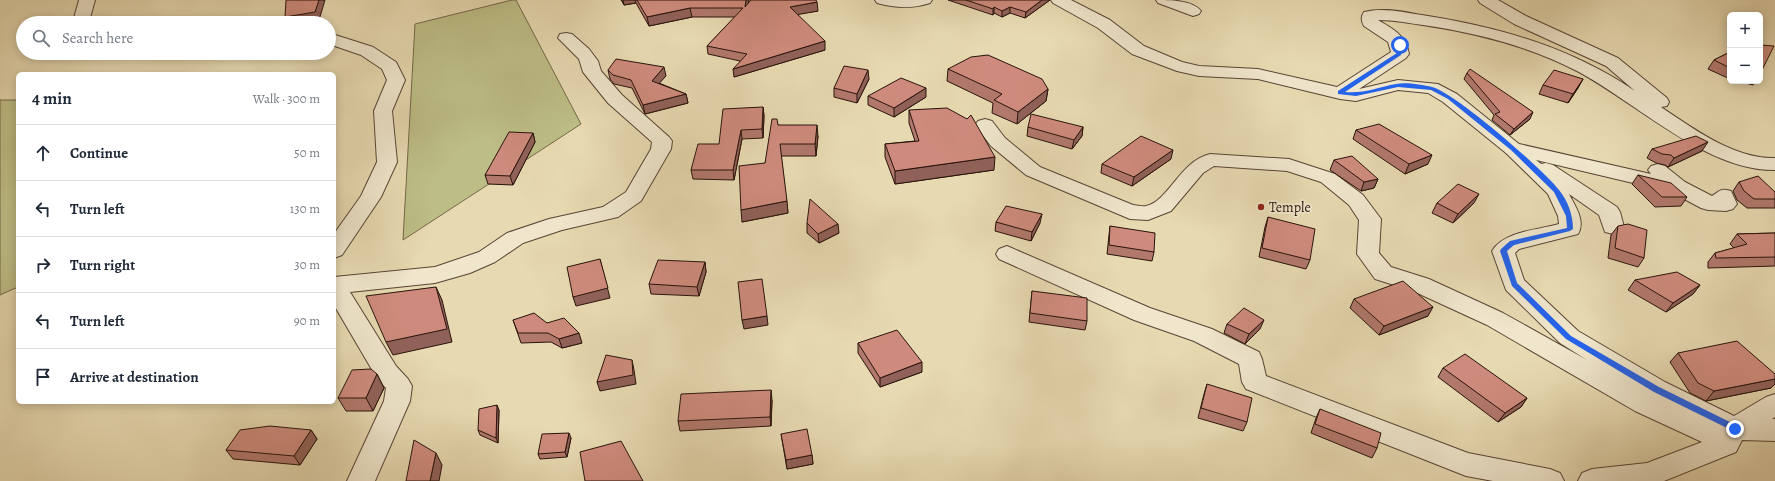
<!DOCTYPE html>
<meta charset="utf-8">
<style>
body{margin:0;font-family:Alegreya,serif;background:#f2f2f3;color:#1f2937}
.controls{position:absolute;right:12px;top:12px;display:grid;overflow:hidden;border-radius:6px;box-shadow:0 2px 10px #0003}
.controls button{width:36px;height:36px;display:grid;place-items:center;padding:0;border:0;border-bottom:1px solid #e0e1e3;background:#fff;color:#1f2937;font:20px sans-serif}
.stop{position:absolute;width:12px;height:12px;margin:-9px;border:3px solid #2563eb;border-radius:50%;background:#fff}
.stop.end{background:#2563eb;border-color:#fff;box-shadow:0 1px 4px #0008}
.list{margin:0;padding:0;list-style:none}
h2{display:flex;justify-content:space-between;align-items:center;height:52px;margin:0;padding:0 16px;font-size:17px}
h2 small{font-size:13px;font-weight:400;color:#747a83}
.list li{display:grid;grid-template-columns:26px 1fr auto;gap:12px;align-items:center;box-sizing:border-box;height:56px;padding:0 16px;border-top:1px solid #e0e1e3}
.list b{display:block;font-size:15px;white-space:nowrap}
.list em{font-size:13px;font-style:normal;color:#747a83}
.icon{flex:none;width:22px;height:22px;fill:none;stroke:currentColor;stroke-width:2;stroke-linecap:round;stroke-linejoin:round}
.map{position:relative;flex:none;width:1775px;height:481px;overflow:hidden}
.search{position:absolute;background:#fff;box-shadow:0 2px 10px #0003;left:16px;top:16px;width:320px;height:44px;display:flex;align-items:center;gap:10px;box-sizing:border-box;padding:0 14px;border-radius:22px;color:#747a83;font-size:15px}
.panel{position:absolute;background:#fff;box-shadow:0 2px 10px #0003;left:16px;top:72px;width:320px;height:332px;border-radius:6px}
.map>svg:first-child{display:block}
.green{fill:#bdbd86;stroke:#736848}
.lines{fill:none;stroke-linecap:round;stroke-linejoin:round}
.minor-casing{stroke:#584434;stroke-width:2}
.minor{fill:#efe6cc;fill-rule:evenodd}
.wall{fill:#b1786c;stroke:#29130b}
.shaded-wall{fill:#906158;stroke:#29130b}
.building{fill:#ce8b7d;stroke:#29130b}
.route{fill:#2563eb}
.poi-dot{fill:#8f2418;stroke:#efe6cc;stroke-width:1.5}
.labels{text-anchor:middle;dominant-baseline:central;stroke-width:3.5;stroke-linejoin:round;paint-order:stroke}
.poi-label{font-size:14px;fill:#29130b;stroke:#efe6cc;text-anchor:start}
</style>
<div class="map">
<svg width="1775" height="481" viewBox="0 0 1775 481">
<rect width="100%" height="100%" fill="#e7d9b1"/>
<filter id="stains"><feTurbulence type="fractalNoise" baseFrequency=".005" numOctaves="4"/><feColorMatrix values="0 0 0 0 .2 0 0 0 0 .09 0 0 0 0 .02 0 0 0 .5 -.17"/></filter>
<radialGradient id="worn" r=".72"><stop offset=".6" stop-color="#630" stop-opacity="0"/><stop offset="1" stop-color="#630" stop-opacity=".3"/></radialGradient>
<path class="green" d="M512 0H516L581 124 403 240 415 24Z
M0 100H18V287L0 295Z"/>
<g class="lines">
<g class="minor-casing">
<path id="minor" d="M79 0H95L90 18 93 23H77L74 18Z
M875 0H932L930 3C912 9 895 8 877 3Z
M1051 0H1071L1110 20 1144 46 1182 62 1199 66 1258 69 1337 87 1391 52 1388 42 1364 26C1361 21 1361 16 1364 12 1383 7 1403 12 1422 15 1499 27 1570 47 1635 91L1606 66 1514 24 1480 3 1478 0H1498L1526 16 1618 58 1667 98 1669 102 1667 106 1661 107C1694 129 1734 159 1775 158V170C1706 171 1636 102 1577 71 1529 46 1477 33 1423 25 1408 23 1394 20 1378 20 1393 29 1406 35 1409 54L1406 58 1359 89 1398 80 1438 84 1457 94 1519 144 1651 174 1648 170 1651 166 1658 164 1665 166 1685 182 1712 196C1720 191 1720 188 1731 191L1737 204 1733 209 1726 211 1708 210 1701 208 1671 192 1536 160 1541 164 1546 163 1553 165 1617 207 1620 212 1624 227 1621 232 1613 234 1605 232 1599 215 1569 194C1575 206 1586 221 1578 234L1519 249 1515 253 1524 280 1578 331 1665 382 1734 416 1766 397 1775 394V417L1772 419H1775V441L1742 440 1736 452 1664 481H1578L1582 473 1592 469 1647 463 1702 442 1635 411 1487 325 1413 291 1375 279 1357 254 1359 220 1349 205 1321 182 1287 171 1214 166 1203 173 1171 211 1148 220 1130 219 1026 175 991 146 975 125 978 121 985 119 992 121 1005 138 1040 167 1133 205C1137 205 1142 207 1146 206 1168 202 1180 161 1210 154L1289 159 1335 174 1363 195 1381 219 1379 253 1391 267 1429 279 1503 313 1587 360 1560 343 1506 290 1492 251C1504 231 1538 230 1559 224L1558 216 1548 194 1506 153 1443 102 1428 93 1398 90 1356 101 1340 99 1258 79 1199 76 1177 71 1132 54 1098 28 1053 3Z
M1156 0C1169 0 1193 0 1201 11L1199 14 1193 16 1158 3Z
M329 33 373 47 396 62 405 80 392 111 397 162 381 197 342 255 334 258V234L361 196 377 162 374 111 387 80 382 69 361 55 329 44Z
M566 33 572 34 589 49 598 61 601 71 622 95 669 137 672 141 671 149 641 201 618 217 562 230 523 243 495 262 470 273 435 283 350 292 396 366 408 379 412 386 410 401 375 481H347L384 401 386 388 378 380 334 305V277L435 267 479 252 507 233 549 219 603 207 626 192 651 149 652 142 608 103 583 72 579 59 558 38 560 34Z
M1007 246 1150 308 1212 329 1259 352 1262 359 1266 376 1468 453 1550 469 1560 473 1564 481H1493L1466 476 1246 389 1242 382 1239 364 1194 341 1134 320 999 259 996 254 999 249Z"/>
</g>
<use href="#minor" class="minor"/>
</g>
<path class="wall" d="M621 0H749L748 4 818 11 797 14 825 50 734 77 740 61 708 54 707 46 735 17H692L649 26 636 3 624 5Z
M948 0H1050L1025 18 1010 13 1002 17 994 13 993 15Z
M1730 52V79L1708 69 1714 60Z
M948 69 1048 89 1046 101 1017 124 992 113 993 103 947 81Z
M608 70 666 76 659 83 686 94 688 103 645 114 632 88 614 84 610 79Z
M1467 73 1530 119 1510 135 1492 120 1494 115 1464 79Z
M869 79 857 103 834 97V88Z
M1583 79 1578 88 1568 103 1539 94 1543 85Z
M1738 81H1755L1753 85Z
M868 96 926 97 894 117 868 105Z
M763 107 764 116 763 138 742 139 734 180 693 179 691 170 719 144Z
M909 110 994 170 895 184 885 157V144L915 141 909 123Z
M778 125 818 136 816 156H781L788 213 742 222 765 163Z
M1028 127H1083L1082 136 1072 149 1027 136Z
M1356 130 1428 164 1405 174 1353 139Z
M533 133 535 142 513 185 488 184 485 175Z
M1652 149 1702 151 1668 167 1665 165 1656 163 1647 158Z
M1171 159 1132 186 1101 173 1102 164Z
M1334 160 1378 179 1374 188 1361 191 1330 170Z
M1638 175 1687 197 1681 206 1655 207 1632 184Z
M1739 182 1775 192V208H1747L1737 200 1733 191Z
M1437 203H1474L1453 223 1432 213Z
M1268 217 1310 260 1306 269 1259 257 1265 227Z
M996 222 1040 223 1031 241 995 231Z
M807 223 839 233 819 243 807 233Z
M1110 226 1154 252 1152 261 1107 254 1109 235Z
M1618 226 1644 258 1638 267 1608 258 1611 235Z
M1775 233V266L1708 268V262L1715 253 1734 248 1730 244 1737 234Z
M705 262 706 272 699 296 651 294 649 284Z
M1635 280 1700 285 1693 294 1666 312 1628 290Z
M1032 291 1087 321 1085 330 1029 322Z
M1354 299 1428 316 1379 335 1350 308Z
M513 320 547 323 582 343 562 348 551 342 521 343Z
M1227 324 1260 329 1245 344 1224 333Z
M858 343 922 372 880 387 858 353Z
M1678 353 1775 374V384L1771 388 1706 401 1690 393 1670 362Z
M1443 368 1527 398 1521 407 1498 422 1438 377Z
M377 374 384 388 373 411H346L338 398Z
M1207 384 1247 422 1243 431 1198 418 1204 394Z
M772 400 771 426 680 431 678 421Z
M1320 409 1377 448 1372 458 1311 433 1316 418Z
M499 410 498 443 480 435 478 430Z
M311 430 317 439 300 465 233 459 226 450Z
M781 434 812 455 813 464 787 469Z
M571 438 567 457 540 459 538 454Z"/>
<path class="shaded-wall" d="M319 0H325L319 20 304 23H288L285 17Z
M623 0H635L636 3 624 5Z
M746 0H749L745 15V7Z
M1042 0H1050L1025 18 1026 12Z
M817 2 818 11 790 16V7Z
M994 7V13L993 15V9Z
M1010 7V13L1002 17V11Z
M690 8 692 17 649 26 647 17Z
M825 41V50L734 77 733 69Z
M664 67 666 76 654 89 652 81Z
M868 70 869 79 857 103V94Z
M1583 79 1578 88 1568 103 1573 94Z
M926 88V97L894 117V108Z
M1048 89 1046 101 1017 124 1018 112Z
M686 94 688 103 645 114 643 105Z
M763 107 764 116 763 138 762 129Z
M1533 112 1530 119 1510 135 1514 129Z
M817 125 818 136 816 156 815 144Z
M1083 127 1082 136 1072 149 1074 140Z
M741 130 742 139 734 180 733 170Z
M533 133 535 142 513 185 510 176Z
M1708 142 1702 151 1668 167 1674 158Z
M1173 150 1171 159 1132 186 1134 177Z
M1432 155 1428 164 1405 174 1409 164Z
M995 157 994 170 895 184V171Z
M1378 179 1374 188 1361 191 1364 182Z
M1479 194 1474 203 1453 223 1458 214Z
M787 201 788 213 742 222 741 210Z
M1042 214 1040 223 1031 241 1032 232Z
M838 224 839 233 819 243 818 234Z
M600 259 610 298 576 306 573 297Z
M705 262 706 272 699 296 697 287Z
M1700 285 1693 294 1666 312 1673 303Z
M436 287 442 300 452 342 393 355 386 342Z
M1433 307 1428 316 1379 335 1384 326Z
M767 316 768 325 744 329 742 320Z
M1264 320 1260 329 1245 344 1249 334Z
M579 333 582 343 562 348 559 339Z
M632 360 634 370 636 384 600 391 597 382Z
M922 362V372L880 387V378Z
M377 374 384 388 373 411 366 398Z
M1775 379V384L1771 388 1706 401 1714 391Z
M771 390 772 400 771 426 770 417Z
M1527 398 1521 407 1498 422 1505 413Z
M497 405 499 410 498 443 496 438Z
M311 430 317 439 300 465 294 456Z
M569 433 571 438 567 457 565 452Z
M436 453 442 465 439 481H430Z
M812 455 813 464 787 469 786 460Z"/>
<path class="building" d="M286 0H319L315 12 285 17Z
M637 0H746L745 7 751 0H816L817 2 790 7 825 41 733 69 747 54 707 46 743 8H690L647 17Z
M966 0H1042L1026 12 1010 7 1002 11 994 7 993 9Z
M1760 45 1774 46 1760 74Z
M1730 52V68L1714 60Z
M988 55 1042 79 1048 89 1018 112 994 100 1002 94 948 69 971 57Z
M616 59 664 67 652 81 686 94 643 105 631 80 613 75 608 70Z
M844 66 868 70 857 94 834 88Z
M1470 69 1533 112 1514 129 1495 114 1500 112 1467 73Z
M1554 70 1583 79 1573 94 1543 85Z
M901 78 926 88 894 108 868 96Z
M763 107 762 129 741 130 733 170H691L698 144H719L723 109Z
M947 108 967 119 971 115 995 157 895 171 885 144 919 141 909 110Z
M1031 114 1083 127 1074 140 1028 127Z
M772 119H777L778 125H817L815 144H780L787 201 741 210 739 166 765 163Z
M1379 124 1432 155 1409 164 1356 130Z
M509 132 533 133 510 176 485 175Z
M1141 136 1173 150 1134 177 1102 164Z
M1696 136 1708 142 1674 158 1671 155 1662 154 1652 149Z
M1352 156 1378 179 1364 182 1334 160Z
M1638 175 1671 183 1687 197H1662Z
M1758 176 1775 192V199H1754L1744 191 1739 182Z
M1458 184 1479 194 1458 214 1437 203Z
M810 199 838 224 818 234 807 223Z
M1006 206 1042 214 1032 232 996 222Z
M1268 217 1315 229 1310 260 1262 248Z
M1628 224 1647 230 1644 258 1615 248 1618 226Z
M1110 226 1155 233 1154 252 1109 245Z
M1775 233V257L1716 258 1715 253 1747 244 1737 234Z
M600 259 608 288 573 297 567 267Z
M658 260 705 262 697 287 649 284Z
M1677 272 1700 285 1673 303 1635 280Z
M762 279 767 316 742 320 738 282Z
M1403 281 1433 307 1384 326 1354 299Z
M436 287 447 329 386 342 366 296Z
M1032 291 1087 298V321L1030 313Z
M1244 308 1264 320 1249 334 1227 324Z
M534 313 547 323 564 318 579 333 559 339 548 333H518L513 320Z
M897 330 922 362 880 378 858 343Z
M1737 341 1775 374V379L1714 391 1698 383 1678 353Z
M1465 354 1527 398 1505 413 1443 368Z
M606 355 632 360 633 375 597 382Z
M371 369 377 374 366 398H338L352 370Z
M1207 384 1252 398 1247 422 1201 408Z
M771 390 770 417 678 421 681 394Z
M497 405 496 438 478 430 479 409Z
M1320 409 1381 433 1377 448 1315 424Z
M270 426 311 430 294 456 226 450 240 430Z
M807 429 812 455 786 460 781 434Z
M569 433 565 452 538 454 542 434Z
M414 440 436 453 430 481H406Z
M621 441 643 481H585L580 452Z"/>
<path class="route" d="M1398 44 1402 45 1401 55 1345 92C1363 94 1379 87 1396 84 1406 82 1422 85 1432 87 1454 92 1544 170 1559 190 1568 201 1573 215 1573 229L1570 231 1514 245 1507 251 1517 283 1571 336 1659 387 1738 426V431H1733L1654 392 1566 339 1512 286 1500 251 1501 249 1510 241 1567 228 1566 216 1554 192 1511 150 1448 99 1431 90 1398 87 1356 96 1338 94V91L1397 53Z"/>
<circle class="poi-dot" cx="1261" cy="207" r="4"/>
<g class="labels">
<g class="poi-label">
<text x="1269" y="207">Temple</text>
</g>
</g>
<rect width="100%" height="100%" filter="url(#stains)"/>
<rect width="100%" height="100%" fill="url(#worn)"/>
</svg>
<div class="controls">
<button>+</button>
<button>−</button>
</div>
<div class="stop" style="left:1400px;top:45px"></div>
<div class="stop end" style="left:1735px;top:429px"></div>
<div class="search"><svg class="icon" aria-label="search" viewBox="0 0 24 24"><circle cx="10" cy="10" r="6"/><path d="M15 15l6 6"/></svg>Search here</div>
<section class="panel">
<h2>4 min<small>Walk · 300 m</small></h2>
<ul class="list">
<li><svg class="icon" aria-label="ahead" viewBox="0 0 24 24"><path d="M12 20V5M6 11l6-6 6 6"/></svg><div><b>Continue</b></div><em>50 m</em></li>
<li><svg class="icon" aria-label="left" viewBox="0 0 24 24"><path d="M17 20v-9H6M10 6l-5 5 5 5"/></svg><div><b>Turn left</b></div><em>130 m</em></li>
<li><svg class="icon" aria-label="right" viewBox="0 0 24 24"><path d="M7 20v-9h11M14 6l5 5-5 5"/></svg><div><b>Turn right</b></div><em>30 m</em></li>
<li><svg class="icon" aria-label="left" viewBox="0 0 24 24"><path d="M17 20v-9H6M10 6l-5 5 5 5"/></svg><div><b>Turn left</b></div><em>90 m</em></li>
<li><svg class="icon" aria-label="arrive" viewBox="0 0 24 24"><path d="M6 21V4h12l-3 4 3 4H6"/></svg><div><b>Arrive at destination</b></div></li>
</ul>
</section>
</div>
